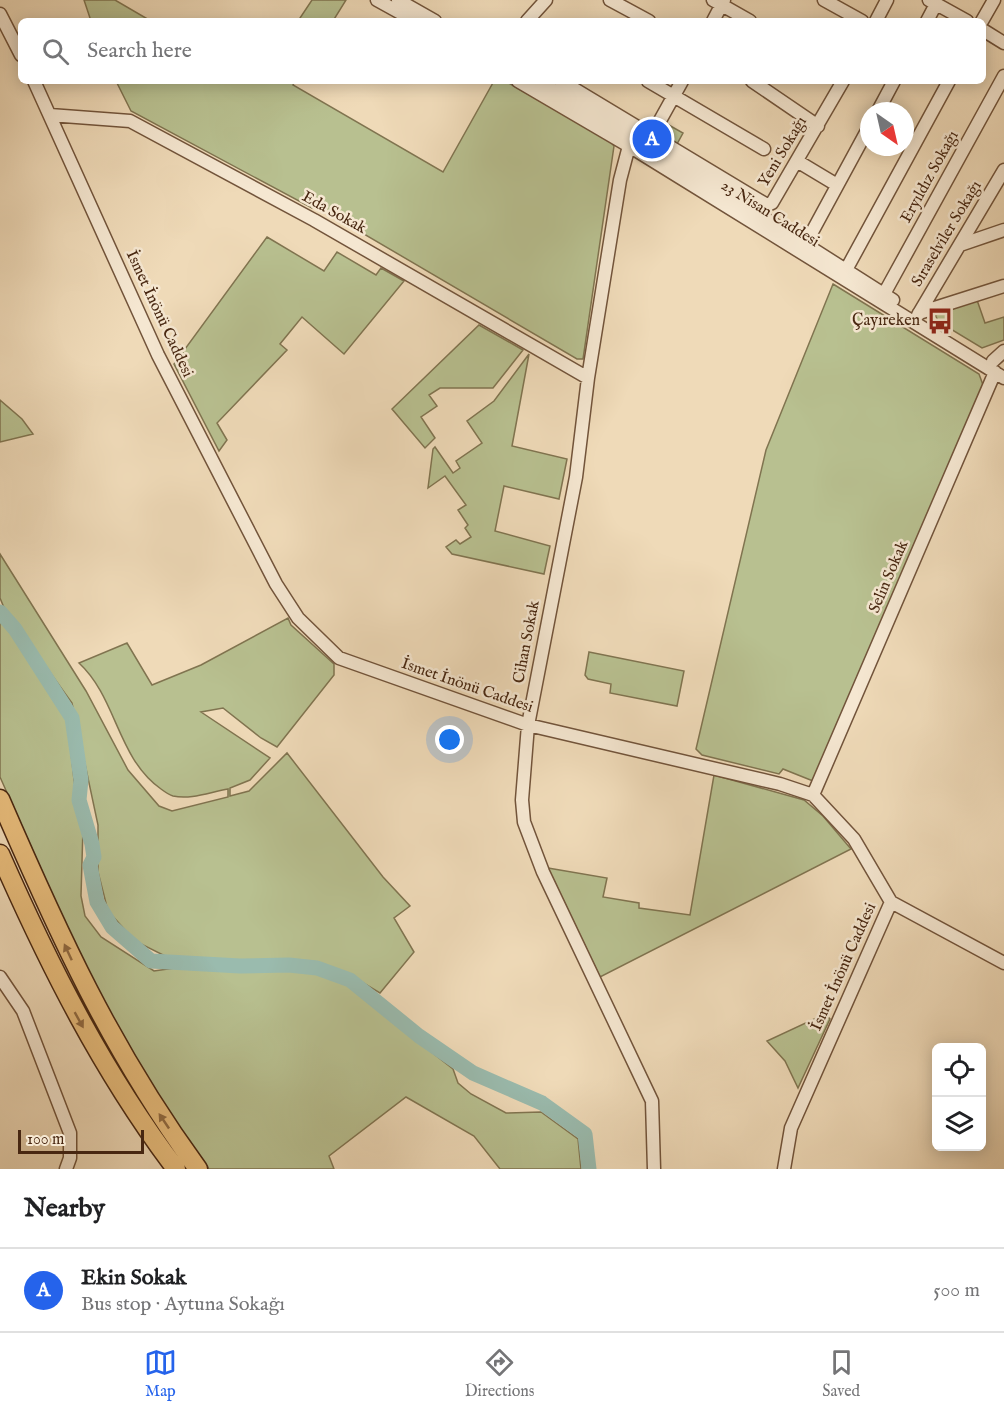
<!DOCTYPE html>
<meta charset="utf-8">
<style>
body{margin:0;font-family:"IM FELL English",serif;background:#f6f6f6;color:#202124}
.controls{position:absolute;right:18px;bottom:18px;display:grid;overflow:hidden;border-radius:9px;box-shadow:0 3px 15px #0003}
.controls button{width:54px;height:54px;display:grid;place-items:center;padding:0;border:0;border-bottom:2px solid #e0e0e0;background:#fff;color:#202124;font:30px sans-serif}
.compass{position:absolute;left:860px;top:102px;width:54px;height:54px;border-radius:50%;background:#fff;box-shadow:0 3px 15px #0003;rotate:146deg}
.scale{position:absolute;left:18px;bottom:15px;width:126px;box-sizing:border-box;padding-left:6px;border:3px solid #482711;border-top:0;font-size:16px;line-height:21px;white-space:nowrap;color:#482711;-webkit-text-stroke:4px #f5e7d1;paint-order:stroke}
.you{position:absolute;left:450px;top:740px;width:21px;height:21px;margin:-15px;border:4px solid #fff;border-radius:50%;background:#1a73e8;box-shadow:0 0 0 9px #1a73e833}
.badge{display:grid;place-items:center;width:39px;height:39px;border-radius:50%;background:#2563eb;color:#fff;font-size:20px;font-weight:700}
.pin{position:absolute;translate:-50% -50%;border:3px solid #fff;box-shadow:0 2px 6px #0006}
.list{margin:0;padding:0;list-style:none}
h2{display:flex;justify-content:space-between;align-items:center;height:78px;margin:0;padding:0 24px;font-size:26px}
h2 small{font-size:20px;font-weight:400;color:#757577}
.list li{display:grid;grid-template-columns:39px 1fr auto;gap:18px;align-items:center;box-sizing:border-box;height:84px;padding:0 24px;border-top:2px solid #e0e0e0}
.list b{display:block;font-size:22px;white-space:nowrap}
.list p{margin:0;font-size:20px;white-space:nowrap;color:#757577}
.list em{font-size:20px;font-style:normal;color:#757577}
.icon{flex:none;width:33px;height:33px;fill:none;stroke:currentColor;stroke-width:2;stroke-linecap:round;stroke-linejoin:round}
.map{position:relative;flex:none;width:1004px;height:1169px;overflow:hidden}
.search{position:absolute;background:#fff;box-shadow:0 3px 15px #0003;left:18px;right:18px;top:18px;height:66px;display:flex;align-items:center;gap:15px;box-sizing:border-box;padding:0 21px;border-radius:9px;color:#757577;font-size:22px}
.sheet{height:162px;background:#fff}
nav{display:flex;justify-content:space-around;align-items:center;box-sizing:border-box;height:84px;border-top:2px solid #e0e0e0;background:#fff;font-size:16px;color:#757577}
nav a{display:grid;justify-items:center;gap:3px}
nav .on{color:#2563eb}
.map>svg:first-child{display:block}
.green{fill:#b8c090;stroke:#807450;stroke-width:1.5}
.lines{fill:none;stroke-linecap:round;stroke-linejoin:round}
.river{stroke:#9abbae;stroke-width:15}
.minor-casing{stroke:#72543b;stroke-width:15}
.highway-casing{stroke:#482711;stroke-width:21}
.minor{stroke:#f5e7d1;stroke-width:12}
.highway{stroke:#e8bd7c;stroke-width:18}
.oneway{fill:#906a41}
.labels{text-anchor:middle;dominant-baseline:central;stroke-width:5;stroke-linejoin:round;paint-order:stroke}
.street-label{font-size:16px;fill:#482711;stroke:#f5e7d1}
.poi-label{font-size:16px;fill:#482711;stroke:#f5e7d1;text-anchor:end}
</style>
<div class="map">
<svg width="1004" height="1169" viewBox="0 0 1004 1169">
<rect width="100%" height="100%" fill="#efdab8"/>
<filter id="stains"><feTurbulence type="fractalNoise" baseFrequency=".00333" numOctaves="4"/><feColorMatrix values="0 0 0 0 .2 0 0 0 0 .09 0 0 0 0 .02 0 0 0 .5 -.17"/></filter>
<radialGradient id="worn" r=".72"><stop offset=".6" stop-color="#630" stop-opacity="0"/><stop offset="1" stop-color="#630" stop-opacity=".3"/></radialGradient>
<path class="green" d="M84 0H115L151 21H91Z
M312 0H346L333 21H298Z
M116 81H295L293 85 443 172 494 81H505L610 141 614 146 583 359H577L318 207 312 208 131 111Z
M667 124 683 133 677 144 661 135Z
M267 237 324 271 337 252 376 275 381 268 404 281 344 354 302 317 280 344 287 350 217 423 227 440 219 451 174 364Z
M833 284 979 374 983 385 813 781 783 769 779 774 702 755 696 749 766 450Z
M977 300 985 323 1004 317V340L982 348 939 322 935 315Z
M479 325 523 350 493 388H440L429 395 437 406 421 417 435 438 425 448 392 409Z
M529 354 512 446 567 459 559 499 504 486 495 531 550 546 544 574 452 554 446 547 456 540 460 544 471 537 465 528 468 525 458 510 466 505 445 476 428 488 433 449 435 447 453 473 460 468 456 461 482 443 467 421 494 401Z
M0 400 22 419 33 434 0 442Z
M0 554 86 691 128 770 159 806 172 811 228 797V789C210 792 191 800 173 796 169 795 165 792 161 789 117 758 117 698 79 663L127 643 152 685 201 665 288 618 291 625 334 664V675L277 747 261 738 223 708 201 712 270 758 250 780 230 788V796L249 791 287 753 383 877 410 906 394 918 414 952 380 993 345 972 288 959 245 964 173 960 135 941 108 911 98 872V825L72 703 5 610 0 598Z
M0 618 21 645 67 716 76 798 83 827 81 896 85 916 101 937 154 971 182 967 285 968 314 972 351 984 402 1029 453 1069 458 1083 471 1094 506 1113 541 1112 578 1139 581 1169H500L474 1136 406 1097 329 1156 334 1169H209L156 1096 83 963 0 777Z
M589 652 684 671 677 706 610 693 611 684 588 679 585 675Z
M714 775 804 800 823 816 851 849 600 977 548 868 607 878 603 897 639 903V908L690 915Z
M825 1014 830 1019 798 1088 785 1061 767 1041Z"/>
<g class="lines">
<path class="river" d="M0 612 15 629 72 718 81 780 79 800 92 844 94 857 90 865 97 902 112 927 151 961 240 966 289 965 317 968 350 980 419 1036 473 1073 542 1103 585 1134 589 1169"/>
<g class="minor-casing">
<path id="minor" d="M377 0 415 21
M398 0 435 21
M610 0 649 21
M713 0 750 21
M824 0 862 21
M929 0 967 21
M0 14 21 55
M527 21 546 0
M713 21 724 0
M876 21 887 0
M927 21 936 4
M982 21 994 0
M983 30 1004 43
M34 81 158 355 276 584 298 618 339 658 528 725 780 784 813 795 854 839 891 902
M518 81 629 146 1004 378
M538 81 635 136 893 300
M561 81 767 205 772 203 843 81
M648 81 764 149
M752 81 818 126
M878 111 894 81
M50 115 130 121 314 220 588 378
M652 135 682 81
M635 136 629 146 620 180 588 378 576 477 528 725 522 800 524 822 543 872 652 1101 654 1169
M797 161 837 185
M805 245 869 127
M960 245 1004 230
M846 270 949 81
M884 294 1004 76
M919 313 1004 286
M918 315 1004 170
M993 361 1004 351
M813 795 995 372
M891 902 1004 963
M0 977 23 1011 70 1133V1158L66 1169
M784 1169 791 1128 891 902"/>
</g>
<g class="highway-casing">
<path id="highway" d="M0 799C58 933 111 1050 198 1169
M0 854C49 965 102 1071 176 1169"/>
</g>
<use href="#minor" class="minor"/>
<use href="#highway" class="highway"/>
</g>
<defs><path id="oneway-solid" d="M-6-.8H1V-3.2L6.5 0L1 3.2V.8H-6Z" transform="scale(1.5)"/></defs>
<g class="oneway">
<use href="#oneway-solid" transform="translate(68 952) rotate(-115)"/>
<use href="#oneway-solid" transform="translate(79 1020) rotate(61)"/>
<use href="#oneway-solid" transform="translate(164 1121) rotate(-124)"/>
</g>
<defs>
<g id="bus-bare" transform="scale(2.07)"><path d="M-5-6H5V4H4V6H2V4H-2V6H-4V4H-5ZM-3.5-4V0h7V-4ZM-3.5 1.2v1.5H-2V1.2ZM2 1.2v1.5H3.5V1.2Z" fill="#8f2418" stroke="#f5e7d1" stroke-width="2.5" paint-order="stroke"/></g>
</defs>
<g fill-rule="evenodd">
<use href="#bus-bare" x="940" y="321"/>
</g>
<g class="labels">
<g class="street-label">
<text transform="translate(783 152) rotate(-59)">Yeni Sokağı</text>
<text transform="translate(930 177) rotate(-61)">Eryıldız Sokağı</text>
<text transform="translate(334 213) rotate(29)">Eda Sokak</text>
<text transform="translate(770 214) rotate(32)">23 Nisan Caddesi</text>
<text transform="translate(947 234) rotate(-59)">Sıraselviler Sokağı</text>
<text transform="translate(159 314) rotate(65)">İsmet İnönü Caddesi</text>
<text transform="translate(889 577) rotate(-67)">Selin Sokak</text>
<text transform="translate(527 642) rotate(-79)">Cihan Sokak</text>
<text transform="translate(467 686) rotate(19)">İsmet İnönü Caddesi</text>
<text transform="translate(844 967) rotate(-66)">İsmet İnönü Caddesi</text>
</g>
<g class="poi-label">
<text x="920" y="321">Çayıreken</text>
</g>
</g>
<rect width="100%" height="100%" filter="url(#stains)"/>
<rect width="100%" height="100%" fill="url(#worn)"/>
</svg>
<div class="controls">
<button><svg class="icon" aria-label="locate" viewBox="0 0 24 24"><circle cx="12" cy="12" r="6"/><path d="M12 2v4M12 18v4M2 12h4M18 12h4"/></svg></button>
<button><svg class="icon" aria-label="layers" viewBox="0 0 24 24"><path d="M12 4l9 5-9 5-9-5zM3 14l9 5 9-5"/></svg></button>
</div>
<svg class="compass" viewBox="-18 -18 36 36"><path d="M0-13l5 13h-10z" fill="#e53935"/><path d="M0 13l5-13h-10z" fill="#757577"/></svg>
<div class="scale">100 m</div>
<div class="you"></div>
<div class="pin badge" style="left:652px;top:139px">A</div>
<div class="search"><svg class="icon" aria-label="search" viewBox="0 0 24 24"><circle cx="10" cy="10" r="6"/><path d="M15 15l6 6"/></svg>Search here</div>
</div>
<section class="sheet">
<h2>Nearby<small></small></h2>
<ul class="list">
<li><span class="badge">A</span><div><b>Ekin Sokak</b><p>Bus stop · Aytuna Sokağı</p></div><em>500 m</em></li>
</ul>
</section>
<nav>
<a class="on"><svg class="icon" aria-label="map" viewBox="0 0 24 24"><path d="M3 6l6-2 6 2 6-2v14l-6 2-6-2-6 2zM9 4v14M15 6v14"/></svg>Map</a>
<a><svg class="icon" aria-label="directions" viewBox="0 0 24 24"><path d="M12 3l9 9-9 9-9-9zM9 14v-3h6M13 9l2 2-2 2"/></svg>Directions</a>
<a><svg class="icon" aria-label="saved" viewBox="0 0 24 24"><path d="M7 4h10v16l-5-4-5 4z"/></svg>Saved</a>
</nav>
